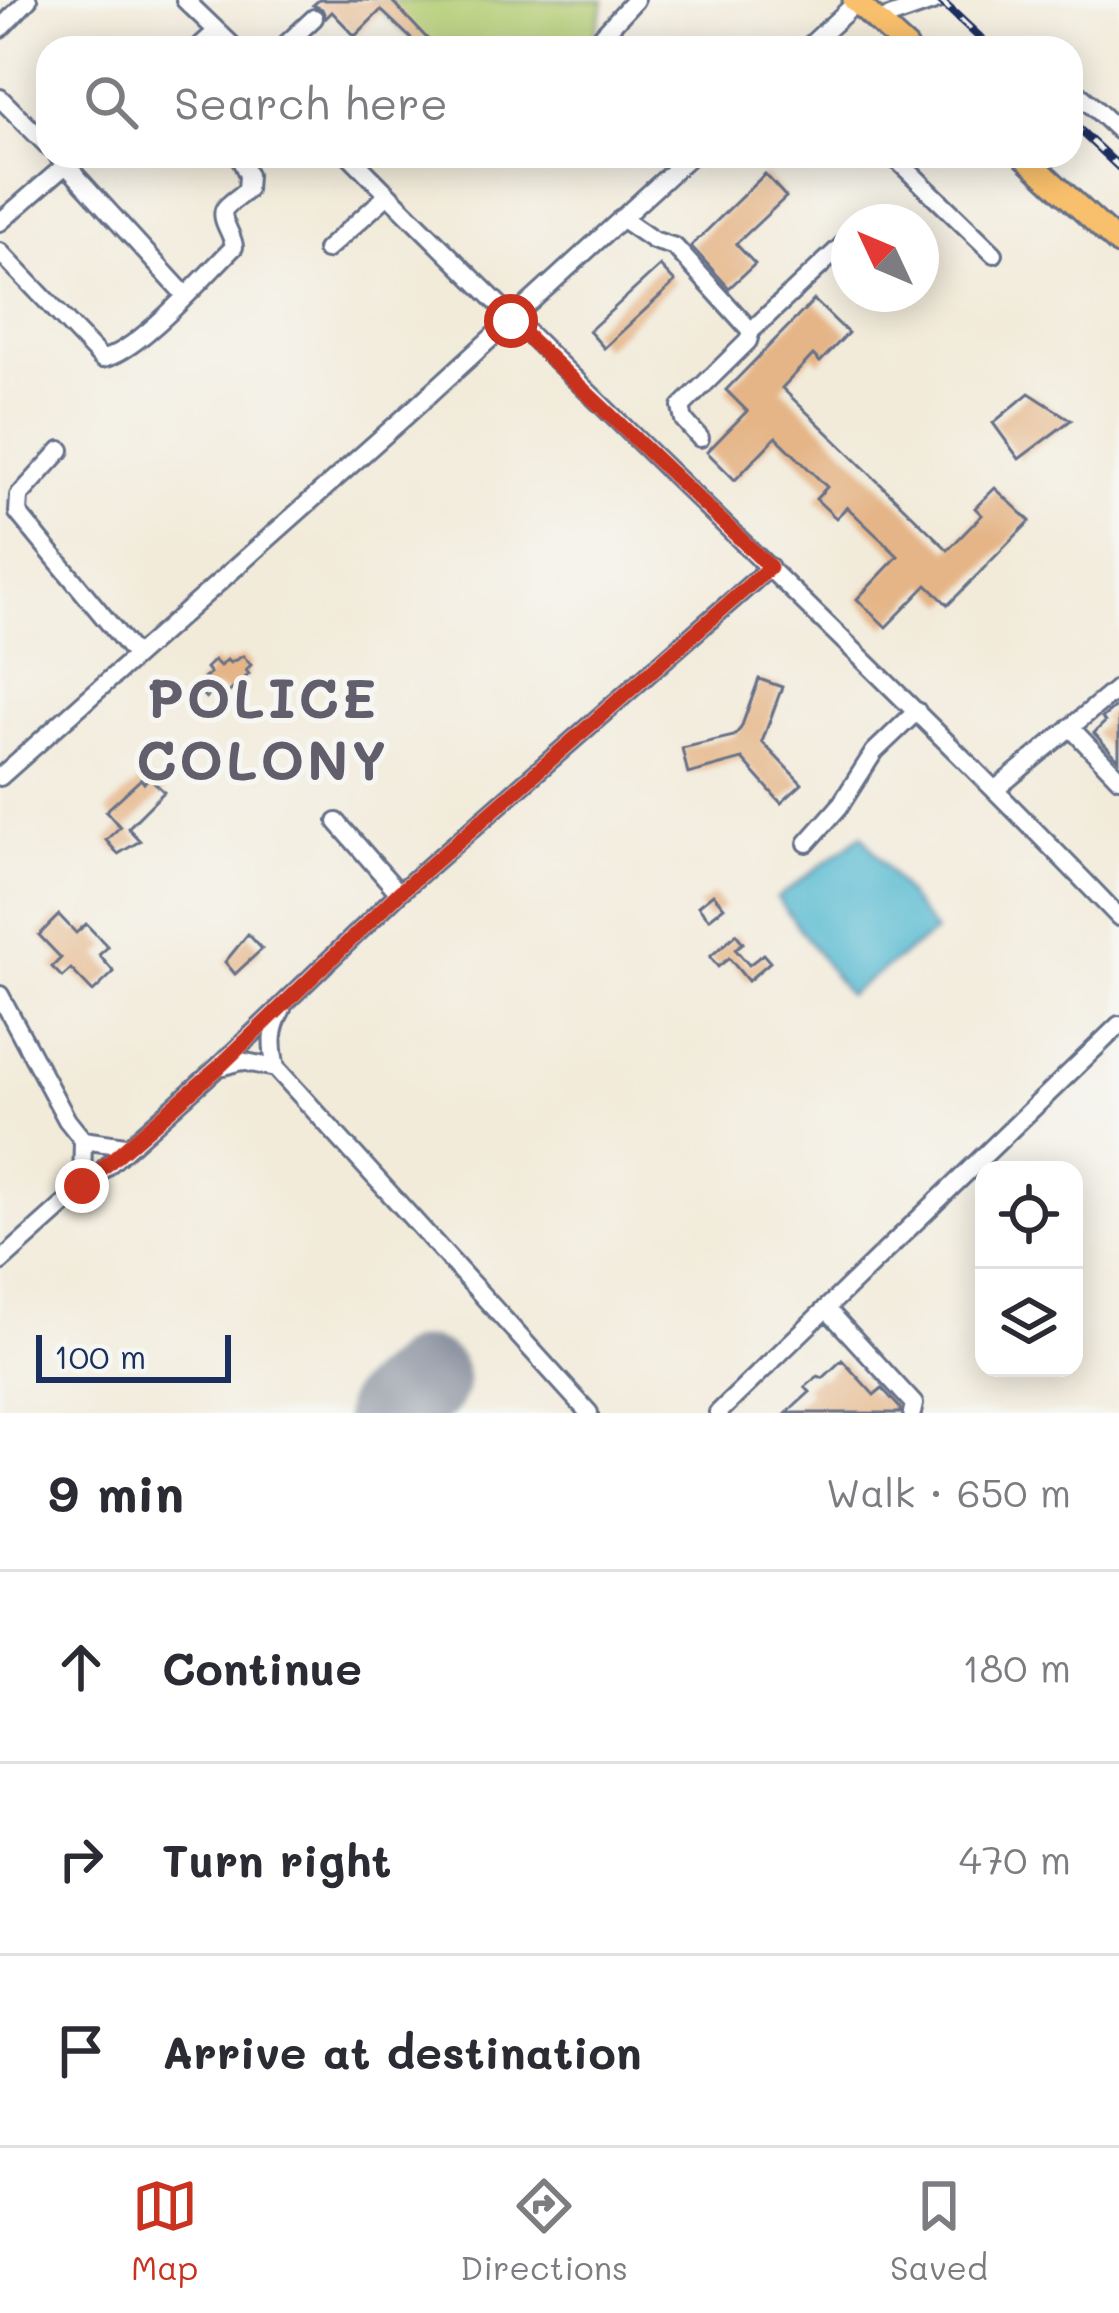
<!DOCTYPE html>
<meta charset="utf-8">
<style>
body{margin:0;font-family:Mali,sans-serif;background:#f2f2f3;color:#2b2b33}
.controls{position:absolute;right:36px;bottom:36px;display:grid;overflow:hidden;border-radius:24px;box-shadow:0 6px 30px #0003}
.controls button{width:108px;height:108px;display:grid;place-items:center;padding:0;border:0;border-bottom:3px solid #e1e1e2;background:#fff;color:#2b2b33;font:60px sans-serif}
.compass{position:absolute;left:831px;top:204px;width:108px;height:108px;border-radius:50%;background:#fff;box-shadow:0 6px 30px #0003;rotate:314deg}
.scale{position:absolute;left:36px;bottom:30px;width:195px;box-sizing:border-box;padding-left:12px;border:6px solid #1b2f5e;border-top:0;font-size:33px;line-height:42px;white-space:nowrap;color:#1b2f5e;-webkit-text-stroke:9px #f6f6f2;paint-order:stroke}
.stop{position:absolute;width:36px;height:36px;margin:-27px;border:9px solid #c8321e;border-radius:50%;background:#fff}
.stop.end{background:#c8321e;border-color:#fff;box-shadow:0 3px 12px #0008}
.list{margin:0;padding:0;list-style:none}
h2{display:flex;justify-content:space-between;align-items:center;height:156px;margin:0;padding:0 48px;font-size:51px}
h2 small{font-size:39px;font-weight:400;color:#7c7c81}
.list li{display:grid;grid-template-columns:78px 1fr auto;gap:36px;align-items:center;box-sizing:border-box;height:192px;padding:0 48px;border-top:3px solid #e1e1e2}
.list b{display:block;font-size:45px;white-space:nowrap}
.list em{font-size:39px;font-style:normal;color:#7c7c81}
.icon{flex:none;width:66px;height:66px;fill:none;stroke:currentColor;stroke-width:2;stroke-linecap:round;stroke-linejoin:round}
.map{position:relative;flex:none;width:1119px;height:1413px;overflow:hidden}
.search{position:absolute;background:#fff;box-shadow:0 6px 30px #0003;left:36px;right:36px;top:36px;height:132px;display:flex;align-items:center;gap:30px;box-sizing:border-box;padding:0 42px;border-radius:36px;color:#7c7c81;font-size:45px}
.sheet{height:732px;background:#fff}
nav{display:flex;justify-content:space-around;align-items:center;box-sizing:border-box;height:168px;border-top:3px solid #e1e1e2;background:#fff;font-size:33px;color:#7c7c81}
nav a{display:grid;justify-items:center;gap:6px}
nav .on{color:#c8321e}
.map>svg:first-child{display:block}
.green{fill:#b2cc72;stroke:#667e68;stroke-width:3}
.water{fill:#51b8d0;stroke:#367497;stroke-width:3}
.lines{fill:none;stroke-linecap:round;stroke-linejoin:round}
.runway{stroke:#868d9c;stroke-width:87}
.building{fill:#e5b587}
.minor-casing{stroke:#667189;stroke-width:22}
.major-casing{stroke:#667189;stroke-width:27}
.minor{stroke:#fff;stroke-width:16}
.major{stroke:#f8bf6c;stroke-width:21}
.rail-casing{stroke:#1b2f5e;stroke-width:9}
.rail{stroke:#f6f6f2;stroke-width:4.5;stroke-dasharray:14;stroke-linecap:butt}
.route{stroke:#c8321e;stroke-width:15}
.labels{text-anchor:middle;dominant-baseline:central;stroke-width:10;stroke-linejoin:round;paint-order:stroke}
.district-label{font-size:54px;font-weight:bold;letter-spacing:3px;fill:#625e6c;stroke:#f6f6f2}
</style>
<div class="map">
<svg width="1119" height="1413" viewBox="0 0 1119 1413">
<rect width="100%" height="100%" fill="#f6f6f2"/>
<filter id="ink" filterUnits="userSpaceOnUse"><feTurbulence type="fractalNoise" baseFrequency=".00833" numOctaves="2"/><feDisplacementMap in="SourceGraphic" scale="24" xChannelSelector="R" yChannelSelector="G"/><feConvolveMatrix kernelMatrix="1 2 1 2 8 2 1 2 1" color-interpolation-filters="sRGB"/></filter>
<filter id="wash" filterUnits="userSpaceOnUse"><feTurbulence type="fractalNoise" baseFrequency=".004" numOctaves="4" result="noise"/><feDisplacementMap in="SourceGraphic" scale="48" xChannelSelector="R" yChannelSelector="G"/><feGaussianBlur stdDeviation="2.7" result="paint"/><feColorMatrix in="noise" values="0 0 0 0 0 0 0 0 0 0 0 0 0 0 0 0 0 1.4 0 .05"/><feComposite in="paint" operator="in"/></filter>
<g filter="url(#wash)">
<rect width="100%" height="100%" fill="#f2ebda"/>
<path class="green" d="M370 0H604V1L591 48H421Z"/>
<path class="water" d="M862 835 935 932 848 995 777 898Z"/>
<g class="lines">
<path class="runway" d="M388 1413 425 1381"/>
</g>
<g id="blocks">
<path class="building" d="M319 0H391L436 48H421L381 10 355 36 332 12 326 18 322 9 313 5Z
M765 174 786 197 736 244 755 264 729 288 691 246Z
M660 266 675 282 604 348 589 331Z
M814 300 848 333 820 362 813 355 782 388 948 550 982 515 975 508 995 488 1030 521 948 605 927 585 886 627 857 599 898 556 847 507 836 518 816 499 827 487 776 437 735 480 707 452 747 411 726 390Z
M1029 393 1071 420 1019 459 993 423Z
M243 656 251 665 246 670 249 674 227 694 216 688 206 698 195 686 210 673 206 668 214 660 220 666 227 660 230 663Z
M759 679 782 687 762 742 802 784 781 803 742 759 688 774 682 748 734 736 741 728Z
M1119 704V760L1094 733 1105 722 1102 718Z
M149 777 164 792 128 828 140 841 118 854 106 840 120 827 106 811 141 779 144 783Z
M713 894 724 907 709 919 698 906Z
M59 915 76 933 86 924 108 947 99 955 114 972 93 992 71 969 62 977 52 967 61 958 39 935Z
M248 934 262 949 235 974 225 962Z
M736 934 743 943 735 949 749 965 763 954 770 962 748 981 729 958 718 967 710 957Z
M842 1360 874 1395 882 1388 900 1408V1413H787L810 1392 805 1387 818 1376 823 1378Z"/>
</g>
</g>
<g filter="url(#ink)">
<use href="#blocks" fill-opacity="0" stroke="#667189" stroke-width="3"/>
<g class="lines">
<g class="minor-casing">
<path id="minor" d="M185 0 235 48
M878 21 938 0
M0 29 28 0
M600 38 635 0
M198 48 217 31
M282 48 314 18
M807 48 857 2
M1077 92 1119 131
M0 98 48 146
M58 156 185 295
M350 156C603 413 869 657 1119 917
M893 156 994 254
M621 218 653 240 675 247 751 331 748 341 681 407 684 420 700 438
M0 222 76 156
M326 250 388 195
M0 252 102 359C138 353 205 275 234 247 234 236 220 220 224 210 227 204 242 195 247 190L248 175 239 156
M751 331 849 239
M61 450 19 496 18 513 136 656
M1070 727 1119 778
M0 777 407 415 690 156
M996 789 1119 687
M337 822 399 893
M807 843 839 807 874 752 917 711
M0 995 67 1120 83 1140 125 1146
M282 1009C270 1030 271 1046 276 1068L589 1413
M224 1066 241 1061 276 1068
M82 1186 83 1140
M0 1262 217 1068 399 893 770 567
M826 1308 914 1404 912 1413
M718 1413 1119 1025"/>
</g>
<g class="major-casing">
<path id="major" d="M854 0 907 48
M1024 156 1119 244"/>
</g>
<use href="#minor" class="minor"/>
<use href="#major" class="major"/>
<g class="rail-casing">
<path id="rail" d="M940 0 991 48
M1071 122 1119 167"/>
</g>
<use href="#rail" class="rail"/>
</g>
</g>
<g class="lines" filter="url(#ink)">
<path class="route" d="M82 1186 218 1068 399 893 770 567 511 321"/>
</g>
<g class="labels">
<g class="district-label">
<text x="263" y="696">POLICE<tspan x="263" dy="62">COLONY</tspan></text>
</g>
</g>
</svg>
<div class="controls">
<button><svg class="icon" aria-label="locate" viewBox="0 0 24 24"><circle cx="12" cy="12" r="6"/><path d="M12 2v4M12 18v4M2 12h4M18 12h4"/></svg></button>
<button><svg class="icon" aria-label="layers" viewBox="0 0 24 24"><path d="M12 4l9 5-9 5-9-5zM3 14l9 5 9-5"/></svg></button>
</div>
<svg class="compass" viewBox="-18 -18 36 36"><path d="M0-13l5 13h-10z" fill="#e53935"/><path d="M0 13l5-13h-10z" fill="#7c7c81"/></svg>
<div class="scale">100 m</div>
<div class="stop" style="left:511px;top:321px"></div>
<div class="stop end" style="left:82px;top:1186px"></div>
<div class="search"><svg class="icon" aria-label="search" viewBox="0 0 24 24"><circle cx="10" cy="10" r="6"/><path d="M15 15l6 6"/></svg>Search here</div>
</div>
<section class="sheet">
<h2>9 min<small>Walk · 650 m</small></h2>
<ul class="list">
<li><svg class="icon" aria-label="ahead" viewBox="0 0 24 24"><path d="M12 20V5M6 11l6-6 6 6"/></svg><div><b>Continue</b></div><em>180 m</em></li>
<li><svg class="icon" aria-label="right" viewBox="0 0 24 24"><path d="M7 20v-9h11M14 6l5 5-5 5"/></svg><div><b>Turn right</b></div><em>470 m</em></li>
<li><svg class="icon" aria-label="arrive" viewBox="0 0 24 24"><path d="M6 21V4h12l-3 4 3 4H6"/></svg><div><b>Arrive at destination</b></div></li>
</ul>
</section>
<nav>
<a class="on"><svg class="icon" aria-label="map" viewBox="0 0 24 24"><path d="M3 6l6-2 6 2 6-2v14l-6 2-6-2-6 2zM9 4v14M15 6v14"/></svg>Map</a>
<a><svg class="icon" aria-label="directions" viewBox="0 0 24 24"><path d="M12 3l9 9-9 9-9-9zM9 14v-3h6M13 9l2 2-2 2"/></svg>Directions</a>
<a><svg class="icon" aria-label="saved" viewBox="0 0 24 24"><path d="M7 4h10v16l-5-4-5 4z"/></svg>Saved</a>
</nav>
